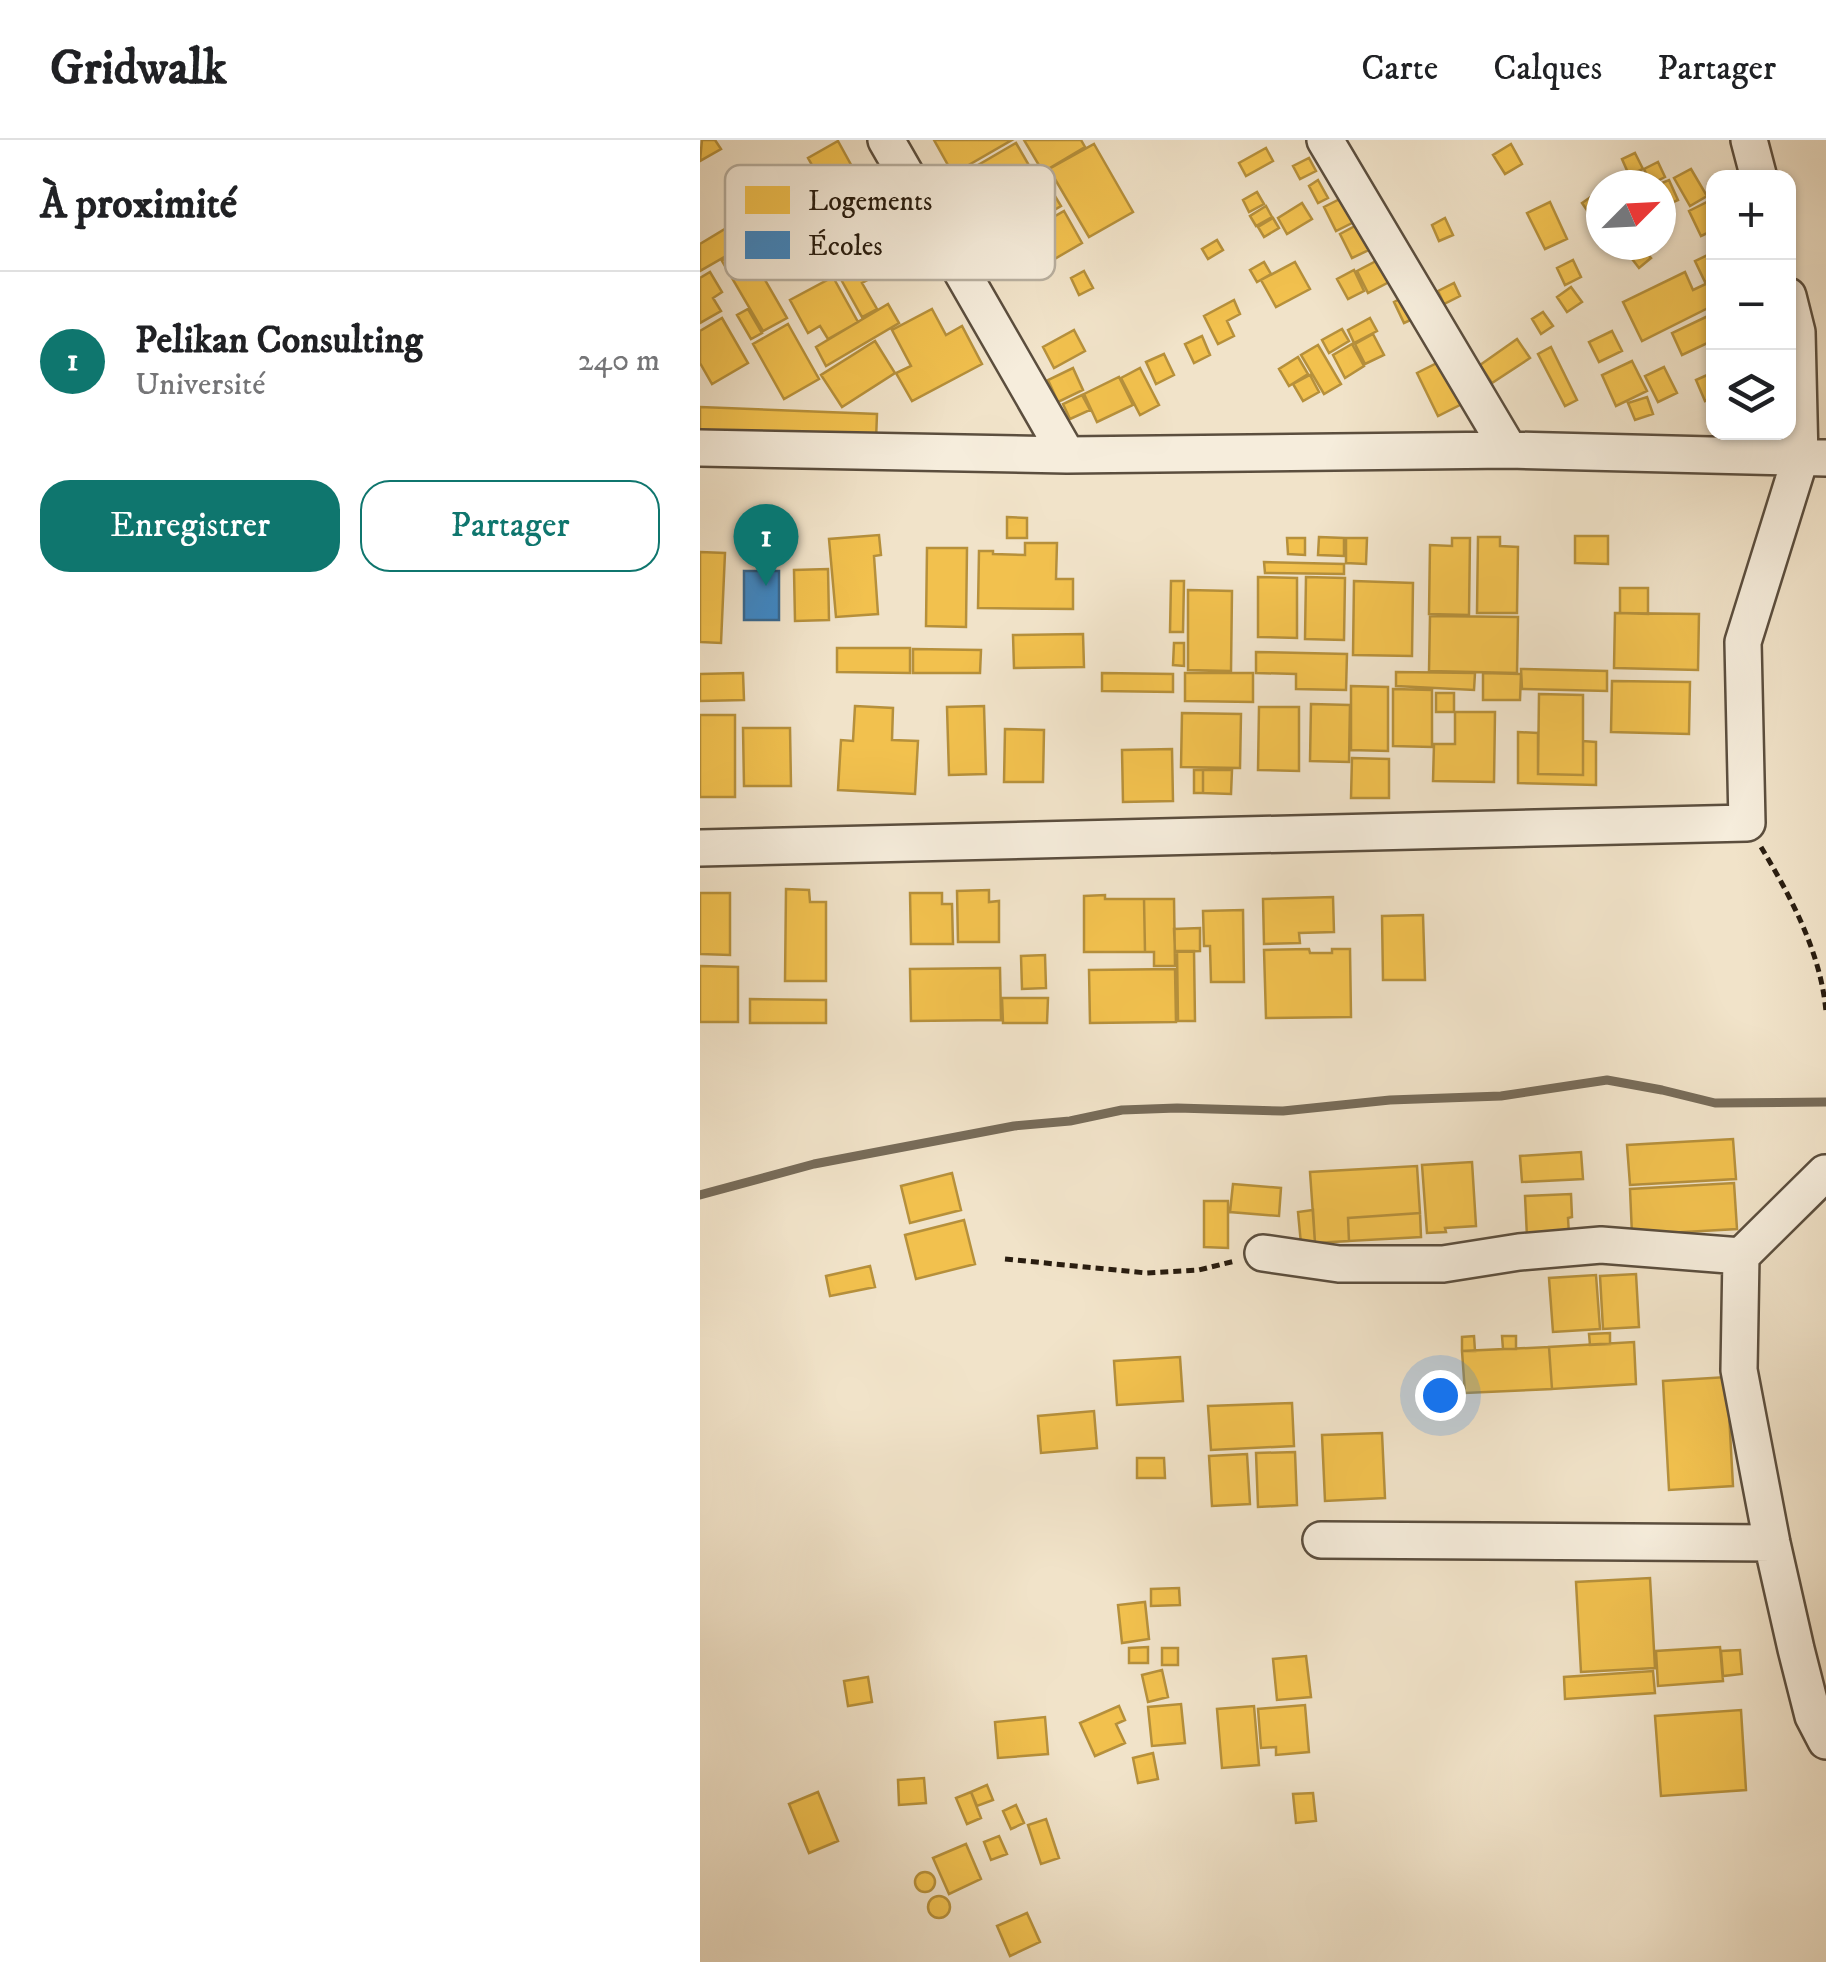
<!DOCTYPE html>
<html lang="fr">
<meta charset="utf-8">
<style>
body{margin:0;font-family:"IM FELL DW Pica",serif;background:#f2f2f2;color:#202124}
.controls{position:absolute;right:30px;top:30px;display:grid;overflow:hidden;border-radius:20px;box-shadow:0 2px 8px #0004}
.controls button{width:90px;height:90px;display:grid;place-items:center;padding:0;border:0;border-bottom:2px solid #e0e0e0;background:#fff;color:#202124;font:50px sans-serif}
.compass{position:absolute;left:886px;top:30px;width:90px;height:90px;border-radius:50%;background:#fff;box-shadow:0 2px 8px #0004;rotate:66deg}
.you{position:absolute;left:740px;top:1255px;width:35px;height:35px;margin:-25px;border:8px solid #fff;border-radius:50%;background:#1a73e8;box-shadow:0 0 0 15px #1a73e833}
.badge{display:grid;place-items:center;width:65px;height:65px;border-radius:50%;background:#0f766e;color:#fff;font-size:32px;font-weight:700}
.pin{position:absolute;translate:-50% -82px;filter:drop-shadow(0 2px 5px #0008)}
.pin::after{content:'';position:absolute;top:52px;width:35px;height:30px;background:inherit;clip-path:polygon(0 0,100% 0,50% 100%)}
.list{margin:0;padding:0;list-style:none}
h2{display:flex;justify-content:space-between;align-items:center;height:130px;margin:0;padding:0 40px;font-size:42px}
h2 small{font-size:32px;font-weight:400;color:#757577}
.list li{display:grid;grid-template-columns:65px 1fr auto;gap:30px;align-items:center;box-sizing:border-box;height:180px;padding:0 40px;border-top:2px solid #e0e0e0}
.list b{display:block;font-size:38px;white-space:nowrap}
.list p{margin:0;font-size:32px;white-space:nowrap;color:#757577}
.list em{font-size:32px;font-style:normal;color:#757577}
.actions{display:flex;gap:20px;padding:30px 40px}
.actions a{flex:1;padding:22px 0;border:2px solid #0f766e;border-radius:30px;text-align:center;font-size:35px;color:#0f766e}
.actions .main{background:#0f766e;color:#fff}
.icon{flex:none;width:55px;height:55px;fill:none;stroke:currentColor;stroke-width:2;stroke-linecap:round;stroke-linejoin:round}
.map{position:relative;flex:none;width:1126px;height:1822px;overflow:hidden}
header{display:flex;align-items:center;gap:60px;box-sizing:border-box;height:140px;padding:0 50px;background:#fff;border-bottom:2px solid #e0e0e0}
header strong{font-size:48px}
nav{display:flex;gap:55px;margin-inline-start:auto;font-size:35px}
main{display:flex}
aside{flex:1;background:#fff}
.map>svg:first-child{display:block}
.homes{fill:#f2c14e;stroke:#b6903b;stroke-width:2.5}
.schools{fill:#3f88c5;stroke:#38688f;stroke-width:2.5}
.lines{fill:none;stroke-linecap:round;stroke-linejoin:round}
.stream{stroke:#786c59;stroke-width:9}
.street-casing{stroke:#5b4e3e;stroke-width:40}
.path{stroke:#291d10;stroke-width:5;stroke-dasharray:8 5;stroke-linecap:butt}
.street{stroke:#f6eddc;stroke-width:35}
.key{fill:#f6eddc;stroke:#b8af9f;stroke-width:2.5}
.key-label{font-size:28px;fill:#291d10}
</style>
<header>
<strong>Gridwalk</strong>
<nav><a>Carte</a><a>Calques</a><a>Partager</a></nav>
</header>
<main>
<aside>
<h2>À proximité<small></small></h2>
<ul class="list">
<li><span class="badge">1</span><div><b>Pelikan Consulting</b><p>Université</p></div><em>240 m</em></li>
</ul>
<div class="actions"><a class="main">Enregistrer</a><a>Partager</a></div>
</aside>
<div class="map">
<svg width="1126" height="1822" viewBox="0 0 1126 1822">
<rect width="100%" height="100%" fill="#f1e3c9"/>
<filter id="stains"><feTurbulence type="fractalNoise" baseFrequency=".002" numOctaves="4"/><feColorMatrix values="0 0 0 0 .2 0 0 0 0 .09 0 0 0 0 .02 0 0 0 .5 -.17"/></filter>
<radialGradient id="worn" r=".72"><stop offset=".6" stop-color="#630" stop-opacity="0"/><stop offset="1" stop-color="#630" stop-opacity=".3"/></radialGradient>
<path class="homes" d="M2 0H15L21 9 0 21Z
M234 0H312L253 34Z
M324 0H381L385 7 343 32Z
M138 1 155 32 125 48 108 18Z
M316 3 334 34 279 66 261 35Z
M394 4 433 72 389 97 349 29Z
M811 4 822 24 805 34 793 15Z
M566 8 573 21 546 36 539 23Z
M935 13 943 29 929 35 922 19Z
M609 18 616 31 600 39 593 26Z
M958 22 965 37 951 44 944 29Z
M991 29 1007 56 990 66 974 38Z
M341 33 361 66 301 101 282 67Z
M618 40 628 58 618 63 609 46Z
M969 40 978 60 964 66 961 60V45H957Z
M557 52 564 64 549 72 543 60Z
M895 54 901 63V69L891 76 882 63Z
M642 58 654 82 636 91 624 67Z
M1011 60 1014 65V90L1001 96 989 71Z
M850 62 867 99 845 109 827 73Z
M602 63 612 79 587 94 578 78Z
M566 66 572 77 556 86 550 76Z
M364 71 382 103 322 138 303 106Z
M53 72 66 93 0 131V104Z
M573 78 579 88 564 97 558 87Z
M745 78 753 95 739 101 732 85Z
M657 85 669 110 652 118 640 94Z
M517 100 523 110 508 119 502 109Z
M941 106 951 118 939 128 929 115Z
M46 107 87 178 63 191 22 121Z
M1014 112V138L1005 142 995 121Z
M163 119 173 137 162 143 177 169 162 177 138 134Z
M680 119 691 141 668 153 657 131Z
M873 120 881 137 865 145 857 128Z
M564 122 571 134 557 142 550 130Z
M595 122 610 149 576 167 561 140Z
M654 130 664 151 648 159 637 139Z
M384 131 393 148 379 155 371 138Z
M10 132 22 152 13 158 21 171 0 183V138Z
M985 132 993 150 1014 140V165L942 201 923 162Z
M133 137 158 182 128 199 120 186 108 193 90 160Z
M754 143 760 156 744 164 738 151Z
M871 147 882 162 867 172 857 157Z
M704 157 715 178 704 183 694 162Z
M534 160 540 174 527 181 534 196 518 204 504 176Z
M188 164 199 183 126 226 116 207Z
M48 169 62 193 51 199 37 175Z
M232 169 246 195 262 186 282 224 212 261 196 233 211 226 192 190Z
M843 172 853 186 841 194 832 179Z
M1008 176 1014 188V200L982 215 972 193Z
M22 178 48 223 12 244 0 223V191Z
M670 178 677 191 654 203 648 190Z
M88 184 119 239 84 259 53 204Z
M642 189 649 201 629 213 622 200Z
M374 190 385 211 354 228 343 207Z
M912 191 922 211 899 222 889 202Z
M673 194 684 215 665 224 655 204Z
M502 196 510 215 494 223 485 204Z
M817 199 830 218 792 243 780 225Z
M175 201 195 233 142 267 121 235Z
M652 204 664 226 645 238 633 215Z
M618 205 641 244 624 254 601 215Z
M851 207 877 260 865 266 838 214Z
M464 214 474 235 456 244 446 222Z
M598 217 608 234 589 246 579 229Z
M743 220 764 263 738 276 717 233Z
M932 221 947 251 916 266 902 235Z
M964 227 977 253 958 262 945 236Z
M373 228 383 250 358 262 348 240Z
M440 228 459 265 440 275 421 238Z
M1014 232V257L1005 261 996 240Z
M610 235 619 252 603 261 593 244Z
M419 237 433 265 397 282 384 254Z
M382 255 390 270 370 279 363 264Z
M947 257 953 274 935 280 928 263Z
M0 267 177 274 176 300 0 293Z
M307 377 327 378V398H307Z
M179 395 181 415 174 416 178 474 136 477 129 399Z
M875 396H908V424L875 423Z
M619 397 644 398V416L618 415Z
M778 397H800V406L818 407 817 473H777Z
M587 398H605V415L588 414Z
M646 398H667L666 424 646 423Z
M752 398H770L769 475 729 474 730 405 752 406Z
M325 403H357L356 439H373V469L278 468 279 411H293V414L325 415Z
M227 408H267L266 487 226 486Z
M0 412 25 413 21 503 0 502Z
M564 422 644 424V434L565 433Z
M128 429 129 480 95 481 94 430Z
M558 437 597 438V498L558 497Z
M606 437 645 438 644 500 605 499Z
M471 441H484L483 492H470Z
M654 441 713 443 712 516 653 515Z
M920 448H948V474L920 473Z
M488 450 532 451 531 531 488 530Z
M915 473 999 474 998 530 914 528Z
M730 476 818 477 817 533 729 531Z
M383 494 384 527 314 528 313 495Z
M474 503H484V526L473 525Z
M137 508H210V533L137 532Z
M213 509 281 510 280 533H213Z
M556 512 647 514 646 550 596 549V534L556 533Z
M821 529 907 531V551L822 549Z
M696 532 775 533 774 550 696 546Z
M43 533 44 560 0 561V534Z
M402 533 473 534V552L402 551Z
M485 533H553V562L485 561Z
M783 533 821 534 820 560H783Z
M912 541 990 542 989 594 911 592Z
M651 546 688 547V611L651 610Z
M693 549 732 550V607L693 606Z
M736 553H754V572H736Z
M839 554 883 555V635L838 634Z
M611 564 650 565 649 622 610 621Z
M155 566 193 568 192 600 218 601 215 654 138 650 141 600 153 601Z
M284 566 286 634 249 635 247 567Z
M559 567H599V631L558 630Z
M755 572H795L794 642 733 641 734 604H755Z
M482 573 541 574 540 628 481 627Z
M0 575H35V657H0Z
M43 588H90L91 646H44Z
M305 589 344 590 343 642H304Z
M818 592 838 593V634L883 635V601L896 602V645L818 643Z
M472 609 473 661 423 662 422 610Z
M652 618 689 619V658H651Z
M494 630H503V653H494Z
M503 630H532L531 654 503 653Z
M86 749 109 750 110 762H126V841H85Z
M289 750V762L299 761V802H258L257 751Z
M0 753H30V815L0 814Z
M210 753H242V764H252L253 804H211Z
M405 755V759H444L445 812H384V756Z
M633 757 634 792 599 793 600 803 564 804 563 759Z
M444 759H474L475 826H454V812H445Z
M543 770 544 842H511L510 806H504L503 771Z
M723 775 725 840H683L682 776Z
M500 788V811L475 812 474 789Z
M609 809 610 813H632V809H650L651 877 566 878 564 810Z
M477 811H494L495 881H478Z
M345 815 346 848 322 849 321 816Z
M0 826 38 827V882H0Z
M300 828 301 880 211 881 210 829Z
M475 829 476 882 390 883 389 830Z
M302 858H348L347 883H303Z
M50 859 126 860V883H50Z
M1033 999 1036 1039 930 1045 927 1005Z
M881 1012 883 1039 822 1042 820 1016Z
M772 1022 776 1086 745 1088 746 1092 727 1093 722 1025Z
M717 1026 720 1073 648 1078 649 1101 615 1103 610 1032Z
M252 1033 261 1070 210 1083 201 1046Z
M1034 1043 1037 1089 932 1095 930 1049Z
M533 1044 581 1048 579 1076 530 1072Z
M871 1054 872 1077 868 1078 869 1095 827 1097 825 1056Z
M504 1061H528V1108L504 1107Z
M613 1070 615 1103 601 1104 598 1072Z
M720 1073 721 1097 649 1101 648 1078Z
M264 1080 275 1124 216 1139 205 1095Z
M170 1126 175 1147 130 1156 126 1136Z
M936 1134 939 1187 903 1189 900 1136Z
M896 1135 900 1189 853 1192 849 1138Z
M910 1193V1204L890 1205 889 1194Z
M774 1196 775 1211H762V1197Z
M802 1196H816V1209H803Z
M934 1202 936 1244 852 1249 849 1207Z
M849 1207 852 1249 765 1253 762 1211Z
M480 1217 483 1261 417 1265 414 1221Z
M1027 1237 1033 1346 969 1350 963 1241Z
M592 1263 594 1306 511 1310 508 1266Z
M394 1271 397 1308 341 1313 338 1276Z
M682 1293 685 1358 625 1361 622 1295Z
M595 1312 597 1365 558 1367 556 1313Z
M547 1314 550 1364 512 1366 509 1316Z
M437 1318H464L465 1338H437Z
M950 1438 955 1528 881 1532 876 1442Z
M479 1448 480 1465 451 1466V1449Z
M445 1462 449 1499 422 1503 418 1465Z
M448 1507V1523H429V1508Z
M1020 1507 1023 1541 958 1546 956 1511Z
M462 1508H478V1525H462Z
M1040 1510 1042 1534 1023 1536 1021 1511Z
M606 1516 611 1557 577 1560 573 1519Z
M462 1530 468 1557 448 1562 442 1535Z
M953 1531 955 1553 865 1559 864 1537Z
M168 1537 172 1562 148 1566 144 1541Z
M481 1564 485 1603 452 1606 448 1567Z
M605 1565 609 1612 576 1615V1607L561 1608 558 1569Z
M419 1566 425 1580 416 1584 425 1603 395 1616 380 1583Z
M554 1566 559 1625 522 1628 517 1569Z
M1041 1570 1046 1650 961 1656 955 1576Z
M345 1577 348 1614 298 1618 295 1582Z
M453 1613 458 1639 438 1643 433 1618Z
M224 1638 226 1663 199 1665 198 1640Z
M287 1645 293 1660 277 1666 271 1652Z
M118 1652 138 1701 109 1713 89 1664Z
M271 1652 281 1678 267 1684 256 1658Z
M613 1653 616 1681 596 1683 593 1654Z
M316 1665 324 1683 311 1689 303 1671Z
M346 1679 359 1718 341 1724 328 1685Z
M299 1696 307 1714 291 1720 284 1702Z
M266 1704 281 1739 249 1754 233 1718Z
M215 1742a10 10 0 1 1 20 0a10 10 0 1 1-20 0Z
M228 1767a11 11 0 1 1 22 0a11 11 0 1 1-22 0Z
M327 1773 340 1802 310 1816 297 1786Z"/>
<path class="schools" d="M44 431H79V480H44Z"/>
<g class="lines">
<path class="stream" d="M0 1055 114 1024 314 986 370 981 422 970 477 968 583 971 690 960 801 956 907 940 962 950 1015 963 1126 962"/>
<g class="street-casing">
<path id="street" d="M186 0 367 315
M625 0 809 310
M1049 0 1059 38
M0 308 367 315 809 310 1126 318
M0 708 1047 683 1043 502 1100 319 1097 192 1088 156
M1125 1033 1041 1116 1039 1230 1072 1403 1096 1509 1113 1576 1126 1601
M563 1113 639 1124H743L819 1112 901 1105 1041 1116
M621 1400 1072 1403"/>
</g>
<path class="path" d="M1061 707C1091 757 1121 813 1126 872
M305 1119 446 1133 499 1130 535 1121"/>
<use href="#street" class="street"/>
</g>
<rect x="25" y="25" width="330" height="115" rx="15" class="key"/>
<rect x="45" y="46" width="45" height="28" fill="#f2c14e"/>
<rect x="45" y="91" width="45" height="28" fill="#3f88c5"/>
<g class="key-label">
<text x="108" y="70">Logements</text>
<text x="108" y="115">Écoles</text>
</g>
<rect width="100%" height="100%" filter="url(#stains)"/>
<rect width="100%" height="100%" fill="url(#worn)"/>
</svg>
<div class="controls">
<button>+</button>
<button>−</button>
<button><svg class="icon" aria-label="layers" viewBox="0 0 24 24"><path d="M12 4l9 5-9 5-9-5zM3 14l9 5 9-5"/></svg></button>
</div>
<svg class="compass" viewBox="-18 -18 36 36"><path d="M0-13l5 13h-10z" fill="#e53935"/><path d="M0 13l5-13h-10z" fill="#757577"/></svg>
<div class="you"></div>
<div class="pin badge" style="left:66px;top:446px">1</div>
</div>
</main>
